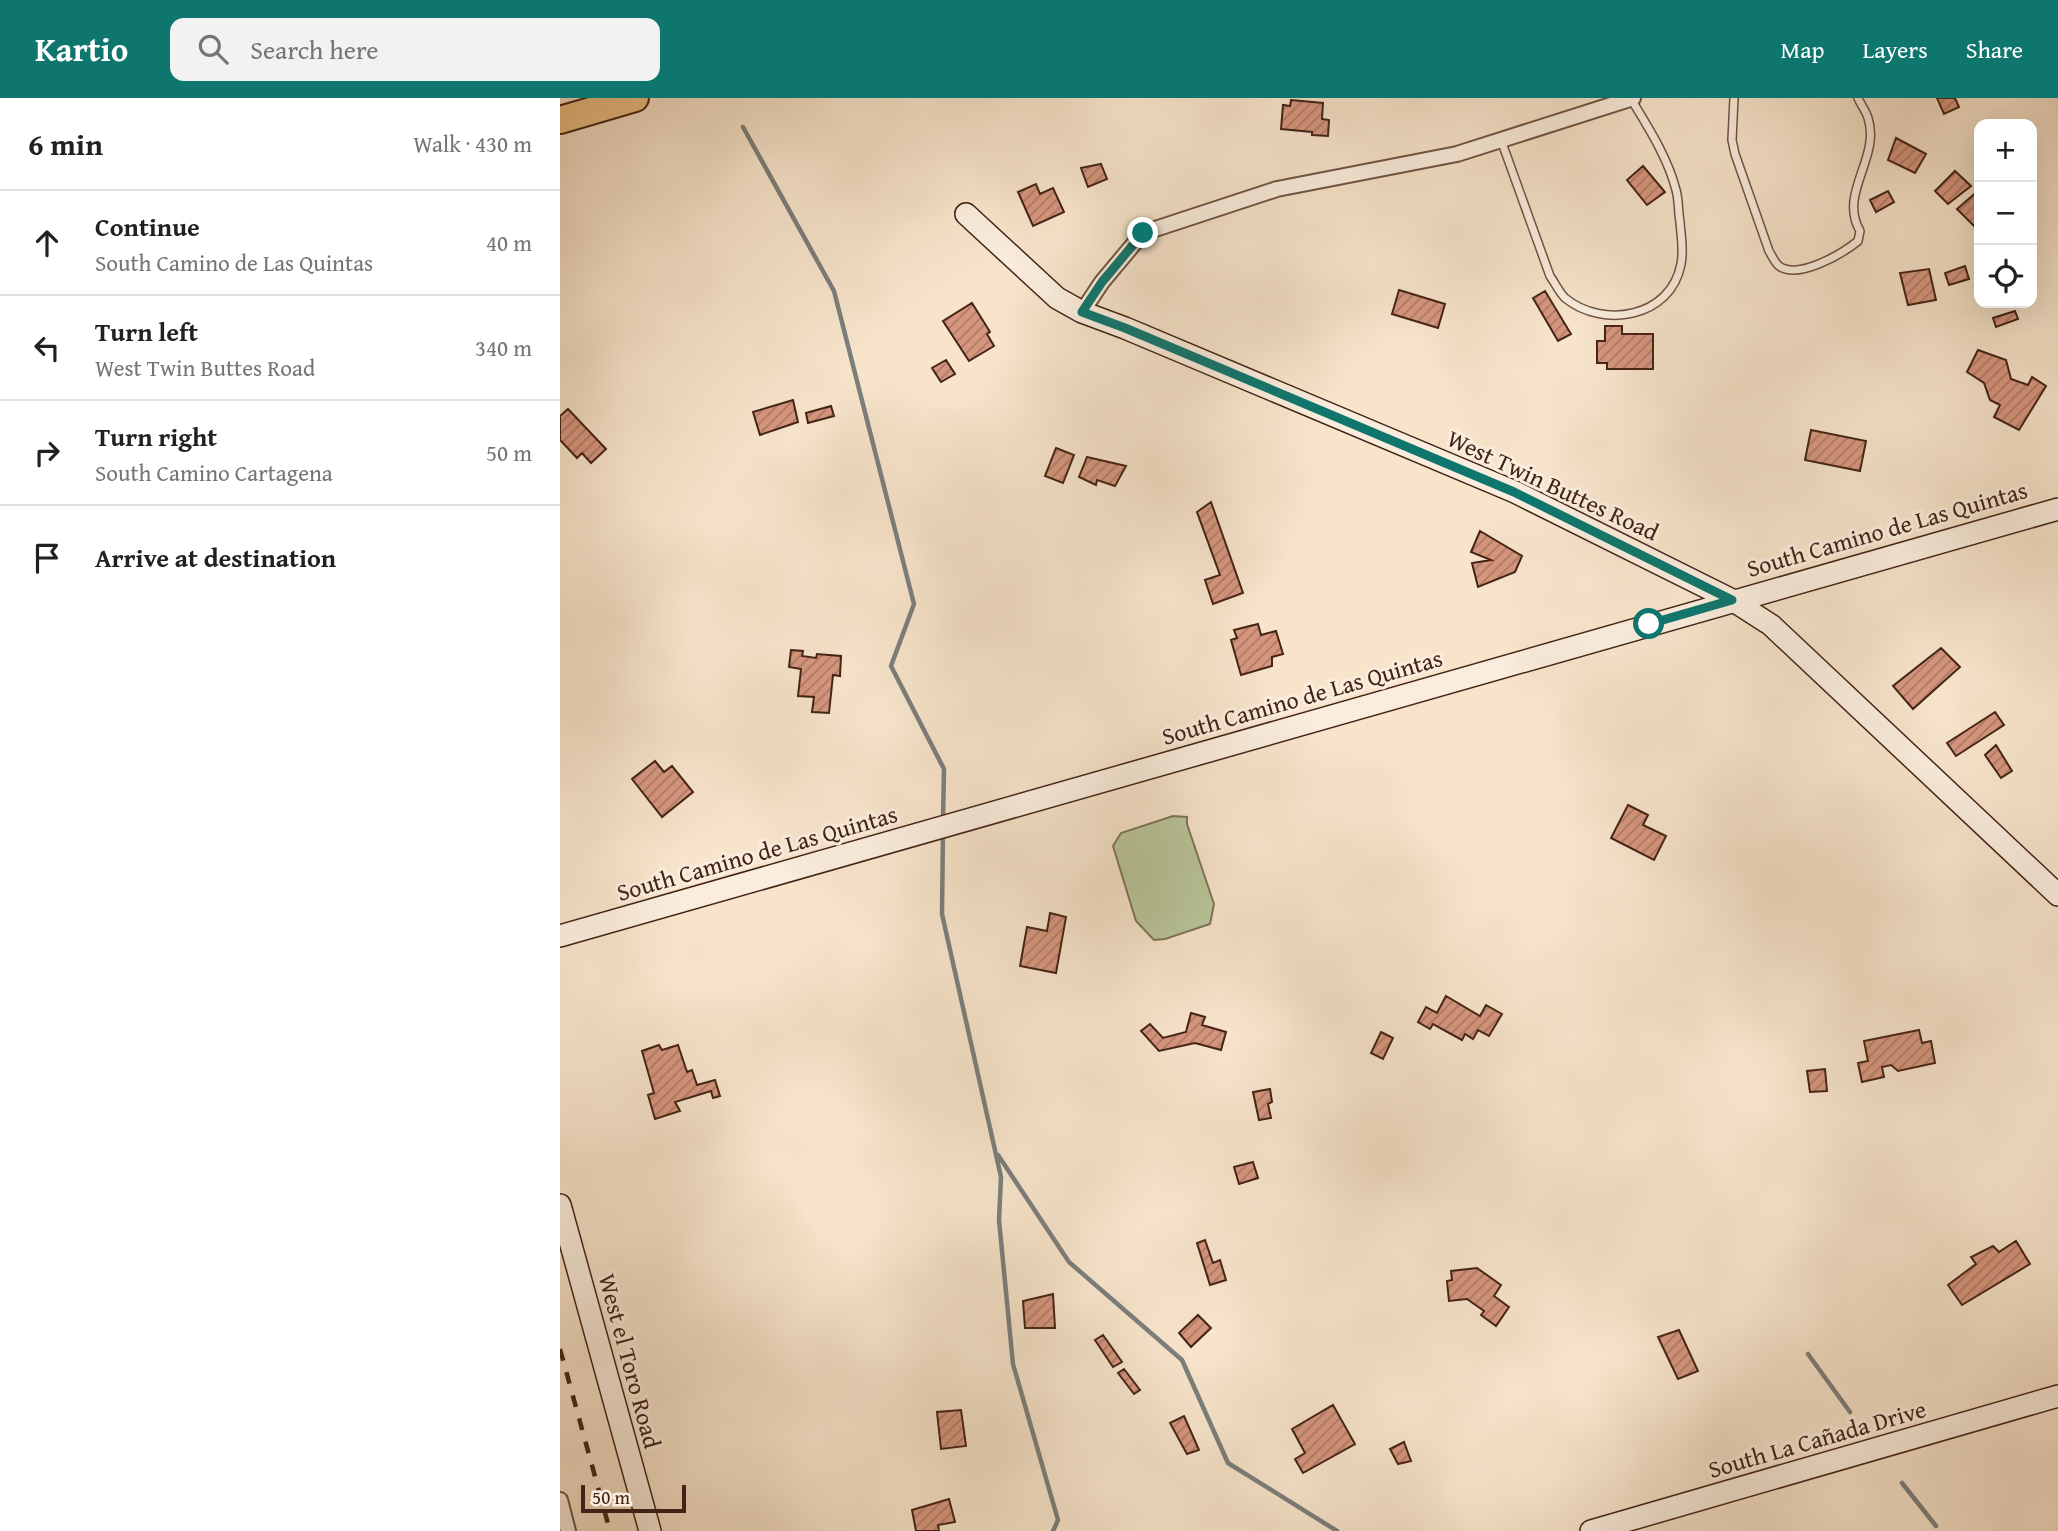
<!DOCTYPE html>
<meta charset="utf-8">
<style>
body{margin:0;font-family:"Gentium Book Plus",serif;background:#f2f2f2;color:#202124}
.controls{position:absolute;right:21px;top:21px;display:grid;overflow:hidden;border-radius:14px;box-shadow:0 7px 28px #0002}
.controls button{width:63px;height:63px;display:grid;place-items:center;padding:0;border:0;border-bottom:2px solid #e0e0e0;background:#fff;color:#202124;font:35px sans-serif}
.scale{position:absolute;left:21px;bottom:18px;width:105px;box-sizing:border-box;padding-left:7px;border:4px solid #442316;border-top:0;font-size:19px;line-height:24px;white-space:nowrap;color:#442316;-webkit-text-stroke:5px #faeddd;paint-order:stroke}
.stop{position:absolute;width:21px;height:21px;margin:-16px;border:5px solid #0f766e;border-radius:50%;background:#fff}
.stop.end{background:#0f766e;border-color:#fff;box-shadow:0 2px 7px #0008}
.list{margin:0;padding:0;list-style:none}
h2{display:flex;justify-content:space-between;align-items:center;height:91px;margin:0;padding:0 28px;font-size:30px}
h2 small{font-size:23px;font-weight:400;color:#757577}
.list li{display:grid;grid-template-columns:46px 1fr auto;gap:21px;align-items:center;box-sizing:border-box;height:105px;padding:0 28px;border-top:2px solid #e0e0e0}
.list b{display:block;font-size:26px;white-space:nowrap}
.list p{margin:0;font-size:23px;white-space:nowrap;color:#757577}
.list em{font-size:23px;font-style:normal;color:#757577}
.icon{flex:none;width:38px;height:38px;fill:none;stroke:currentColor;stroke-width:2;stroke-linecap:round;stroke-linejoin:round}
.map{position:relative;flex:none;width:1498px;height:1433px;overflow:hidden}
header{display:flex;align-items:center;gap:42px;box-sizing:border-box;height:98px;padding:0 35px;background:#0f766e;color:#fff}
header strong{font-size:33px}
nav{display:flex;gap:38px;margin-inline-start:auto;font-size:24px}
.search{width:490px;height:63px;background:#f2f2f2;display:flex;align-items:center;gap:18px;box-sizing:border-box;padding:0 24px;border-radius:14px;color:#757577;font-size:26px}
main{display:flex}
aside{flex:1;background:#fff}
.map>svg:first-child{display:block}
.garden{fill:#b9c59a;stroke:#7e7458;stroke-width:2}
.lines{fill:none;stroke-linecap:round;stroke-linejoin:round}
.stream{stroke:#7b7f7c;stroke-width:4.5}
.building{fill:url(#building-hatch);stroke:#442316;stroke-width:2}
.lane-casing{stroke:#715343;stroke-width:10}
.street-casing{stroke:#715343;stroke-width:18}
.secondary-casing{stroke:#442316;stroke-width:24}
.highway-casing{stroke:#442316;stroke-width:30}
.lane{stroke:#faeddd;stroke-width:7}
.street{stroke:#faeddd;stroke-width:14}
.secondary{stroke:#faeddd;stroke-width:21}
.highway{stroke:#ecc286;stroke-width:26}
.rail{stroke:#442316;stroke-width:4.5;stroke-dasharray:12 12;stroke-linecap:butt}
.route{stroke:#0f766e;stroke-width:9}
.labels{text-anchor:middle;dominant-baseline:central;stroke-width:6;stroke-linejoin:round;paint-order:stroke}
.street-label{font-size:24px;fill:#442316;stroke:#faeddd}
</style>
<header>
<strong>Kartio</strong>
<div class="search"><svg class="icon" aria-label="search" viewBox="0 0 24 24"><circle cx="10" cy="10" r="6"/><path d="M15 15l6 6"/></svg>Search here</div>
<nav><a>Map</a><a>Layers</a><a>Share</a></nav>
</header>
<main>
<aside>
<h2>6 min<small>Walk · 430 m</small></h2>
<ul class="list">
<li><svg class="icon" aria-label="ahead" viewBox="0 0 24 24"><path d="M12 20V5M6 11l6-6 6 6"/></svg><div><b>Continue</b><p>South Camino de Las Quintas</p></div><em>40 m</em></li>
<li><svg class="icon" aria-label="left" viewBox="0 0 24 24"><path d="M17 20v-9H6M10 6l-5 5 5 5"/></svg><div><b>Turn left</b><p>West Twin Buttes Road</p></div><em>340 m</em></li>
<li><svg class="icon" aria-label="right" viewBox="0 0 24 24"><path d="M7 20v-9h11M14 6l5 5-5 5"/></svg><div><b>Turn right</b><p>South Camino Cartagena</p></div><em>50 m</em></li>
<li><svg class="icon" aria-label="arrive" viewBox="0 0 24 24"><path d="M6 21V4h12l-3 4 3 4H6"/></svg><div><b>Arrive at destination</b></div></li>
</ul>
</aside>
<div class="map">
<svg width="1498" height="1433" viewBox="0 0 1498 1433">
<defs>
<pattern id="building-hatch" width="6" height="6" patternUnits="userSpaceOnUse" patternTransform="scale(1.75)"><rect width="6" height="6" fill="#d6967e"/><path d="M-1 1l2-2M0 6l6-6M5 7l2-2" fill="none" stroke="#af7a66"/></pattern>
</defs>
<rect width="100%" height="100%" fill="#f7e4cb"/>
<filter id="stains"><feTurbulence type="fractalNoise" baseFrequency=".00286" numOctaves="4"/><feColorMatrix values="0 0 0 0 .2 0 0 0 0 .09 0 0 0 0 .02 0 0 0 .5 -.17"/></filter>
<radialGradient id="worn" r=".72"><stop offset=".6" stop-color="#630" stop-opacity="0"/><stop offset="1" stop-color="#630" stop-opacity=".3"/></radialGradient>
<path class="garden" d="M613 718 627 719V726L654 806 650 826 605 841 594 842 576 823 553 748 561 735Z"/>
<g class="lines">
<path class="stream" d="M183 29 274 193 354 506 331 568 384 671 383 722
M383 734 382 816 441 1079 439 1122 453 1266 498 1422 493 1433
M438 1057 509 1164 622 1262 668 1365 777 1433
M1248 1256 1290 1314
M1342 1385 1376 1428"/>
</g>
<path class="building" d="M1377 0H1395L1399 9 1384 16Z
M731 2 763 5 762 21 769 22 768 38 752 37V34L721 31 723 7 730 8Z
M1336 40 1366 56 1355 75 1328 62Z
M541 66 547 81 528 89 521 70Z
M1083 68 1105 94 1087 107 1067 82Z
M1395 73 1411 88 1388 106 1375 93Z
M476 86 480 96 493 90 504 114 473 128 458 94Z
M1419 92V124L1414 128 1397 111Z
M1328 93 1334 104 1316 114 1310 102Z
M1405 168 1409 181 1389 187 1385 175Z
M1369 171 1376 202 1348 207 1340 175Z
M839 192 885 206 878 230 832 216Z
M985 193 1011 236 998 243 973 200Z
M412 205 430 234 427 236 434 248 409 263 383 223Z
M1455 213 1458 221 1436 229 1433 220Z
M1045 228H1062V236H1093V271H1047V265H1037V243H1045Z
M1418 252 1446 262 1451 281 1468 287 1472 279 1486 288 1459 332 1434 319 1440 307 1430 302 1424 285 1407 274Z
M386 262 395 276 381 284 372 270Z
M233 302 238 324 200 337 193 314Z
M271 308 274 318 248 325 246 315Z
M8 311 46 351 31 365 22 355 17 360 0 342V318Z
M1251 332 1306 343 1300 373 1245 362Z
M496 350 514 357 503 385 485 378Z
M527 359 566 368 555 388 537 382 536 387 519 379Z
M651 404 683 495 653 506 645 482 660 477 637 414Z
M920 433 962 458 955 474 918 489 912 465 931 462 911 454Z
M698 526 701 537 716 533 723 556 712 559V568L681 577 671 542 677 540 674 532Z
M1381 550 1400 569 1353 611 1333 588Z
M231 552 243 553 242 558 256 560 257 556 281 558 280 578 273 577 269 615 252 614 254 599 238 598 241 571 229 569Z
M1435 614 1444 627 1396 658 1387 645Z
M1436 647 1452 673 1441 680 1425 657Z
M95 663 104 674 112 668 133 694 102 719 72 681Z
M1068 707 1088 717 1083 727 1106 738 1094 762 1051 740Z
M490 815 506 819 496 875 460 868 467 829 487 833Z
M886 898 920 918 926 907 942 916 929 938 918 932 913 941 905 936 902 942 873 926 870 931 858 924 866 909 877 915Z
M631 915 645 919 642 927 666 934 661 952 635 945 599 953 581 933 590 926 603 940 626 934Z
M1359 932 1362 945 1371 943 1375 965 1338 973 1331 967 1322 969 1324 979 1302 984 1298 965 1308 963 1304 943Z
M821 934 833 940 823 961 811 955Z
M99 947 102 952 118 947 127 974 132 972 137 987 155 982 160 998 153 1000 151 993 115 1004 120 1013 95 1021 88 997 94 995 82 953Z
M1265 971 1267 993 1250 994 1247 973Z
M710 991 712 1004 708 1006 711 1020 699 1022 693 994Z
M693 1064 698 1080 679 1086 674 1069Z
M645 1142 653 1165 660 1162 666 1182 650 1187 637 1145Z
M1456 1143 1470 1166 1402 1207 1388 1187 1416 1166 1411 1159 1433 1148 1439 1154Z
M917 1170 941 1187 934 1198 949 1209 936 1228 921 1217 924 1213 907 1201 889 1203 887 1183 892 1182 891 1173Z
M493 1196 495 1230H465L463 1203Z
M638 1217 651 1230 631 1249 619 1235Z
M1119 1232 1138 1273 1118 1281 1098 1239Z
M543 1237 562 1264 553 1269 535 1242Z
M564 1271 580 1292 574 1296 558 1275Z
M773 1307 795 1346 743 1375 735 1361 745 1355 732 1331Z
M401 1312 406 1348 381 1351 377 1314Z
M624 1318 639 1352 627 1356 610 1325Z
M844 1344 851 1363 838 1366 830 1351Z
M389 1401 395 1424 378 1427 379 1433H356L352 1412Z"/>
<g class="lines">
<g class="lane-casing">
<path id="lane" d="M1174 0 1172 42 1175 56 1209 153C1212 158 1215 165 1219 168 1238 182 1282 156 1298 143L1300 133C1278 95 1321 60 1308 20 1306 13 1301 7 1298 0
M941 42 990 178C995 185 999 194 1005 200 1043 231 1111 220 1121 166 1124 152 1121 138 1120 124 1118 113 1119 102 1116 92 1108 60 1088 29 1071 1"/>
</g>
<g class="street-casing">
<path id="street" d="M522 214 542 184 583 135 717 91 897 56 1073 0
M0 1402 8 1433"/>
</g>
<g class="secondary-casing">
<path id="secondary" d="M406 116 497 200 522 214 565 230 955 394 1172 502 1211 527 1498 797
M0 838 1498 411
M0 1107 90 1433
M1031 1433 1498 1298"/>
</g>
<g class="highway-casing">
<path id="highway" d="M0 22 75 0"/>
</g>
<use href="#lane" class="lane"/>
<use href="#street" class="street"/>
<use href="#secondary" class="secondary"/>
<use href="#highway" class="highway"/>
<path class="rail" d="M0 1251 50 1433"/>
</g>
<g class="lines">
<path class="route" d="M583 135 542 184 522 214 565 230 954 394 1172 502 1089 526"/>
</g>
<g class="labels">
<g class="street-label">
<text transform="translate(993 387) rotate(25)">West Twin Buttes Road</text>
<text transform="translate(1327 431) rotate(-16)">South Camino de Las Quintas</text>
<text transform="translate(742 599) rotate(-16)">South Camino de Las Quintas</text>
<text transform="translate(197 755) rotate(-16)">South Camino de Las Quintas</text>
<text transform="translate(70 1263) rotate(75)">West el Toro Road</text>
<text transform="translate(1257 1341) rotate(-16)">South La Cañada Drive</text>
</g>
</g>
<rect width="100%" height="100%" filter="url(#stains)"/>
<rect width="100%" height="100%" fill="url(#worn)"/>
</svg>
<div class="controls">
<button>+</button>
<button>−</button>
<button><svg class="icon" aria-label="locate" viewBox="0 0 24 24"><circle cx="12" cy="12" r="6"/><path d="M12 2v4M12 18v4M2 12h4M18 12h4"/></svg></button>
</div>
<div class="scale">50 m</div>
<div class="stop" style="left:1089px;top:526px"></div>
<div class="stop end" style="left:583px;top:135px"></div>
</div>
</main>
